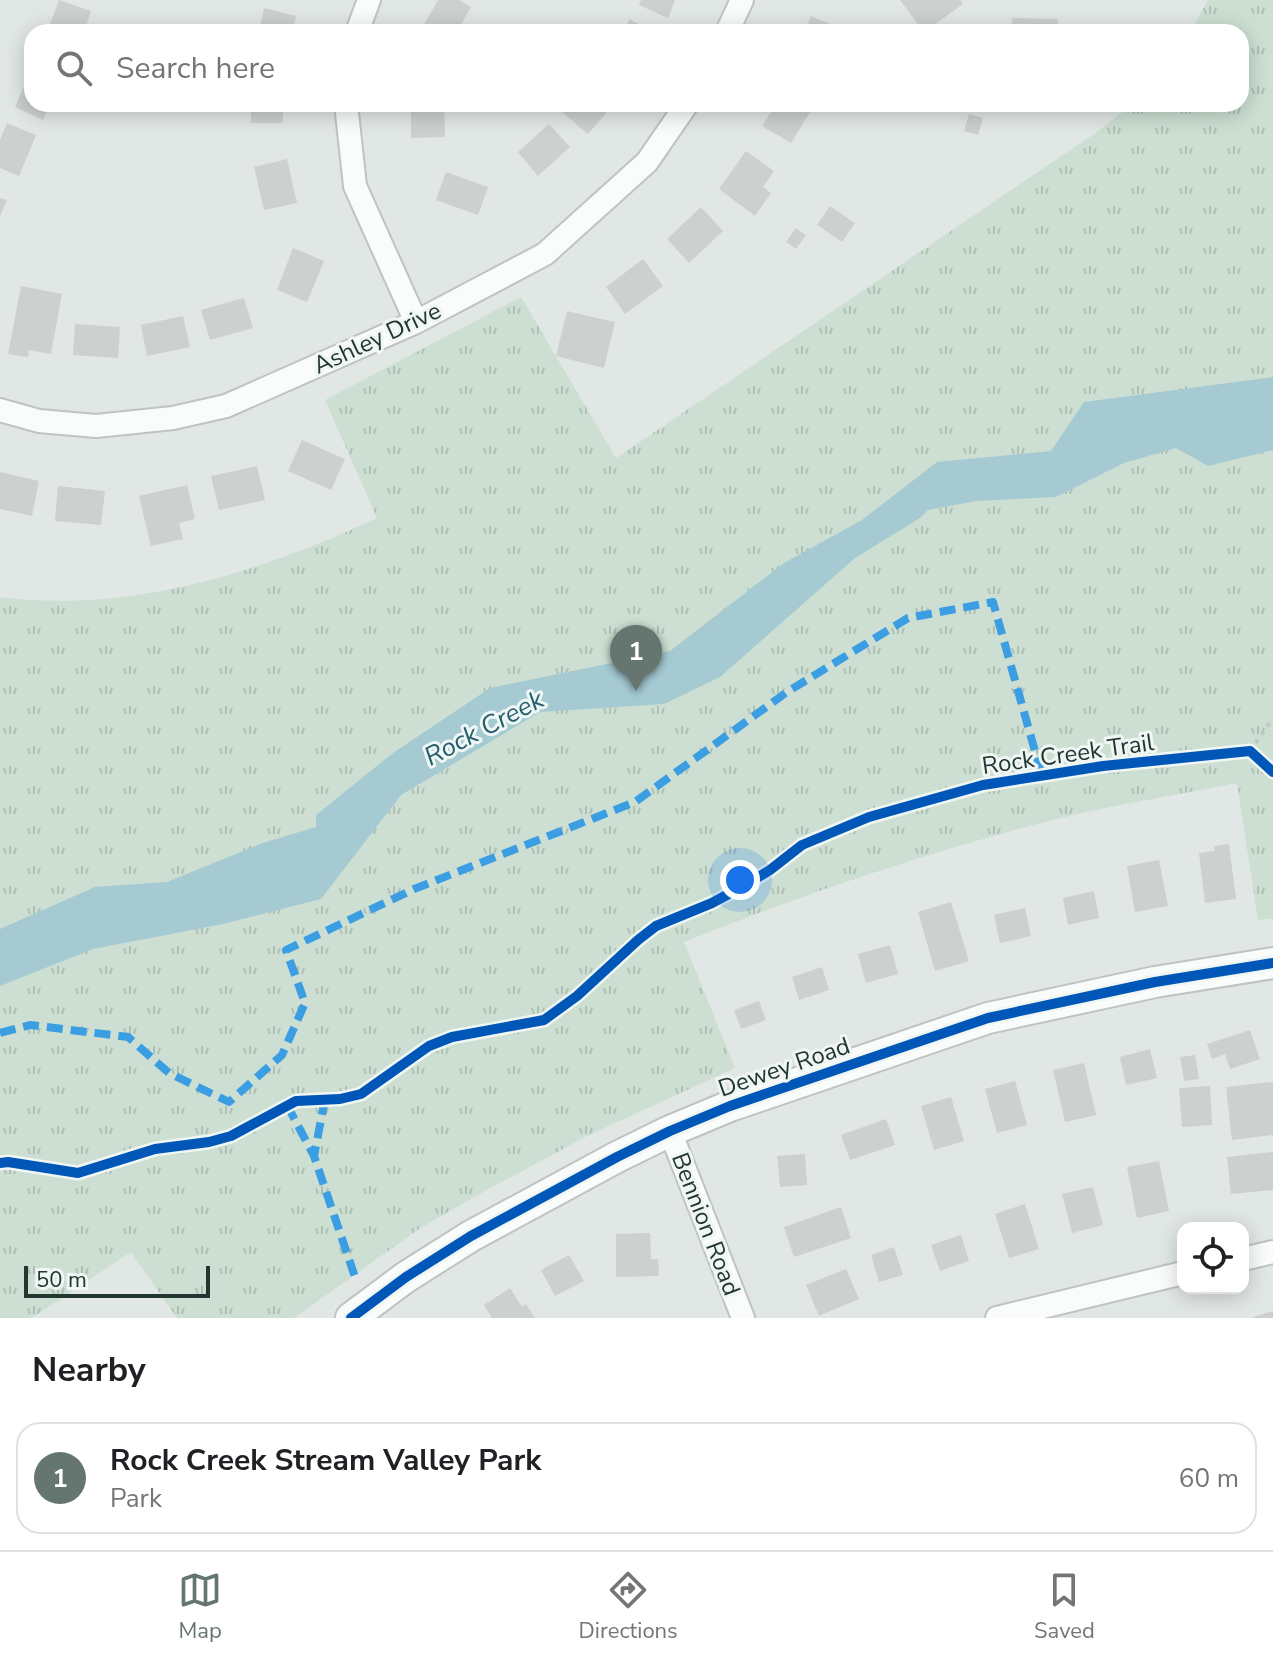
<!DOCTYPE html>
<style>
body{margin:0;font-family:"Nunito Sans",sans-serif;background:#f2f2f2;color:#202124}
.controls{position:absolute;right:24px;bottom:24px;display:grid;overflow:hidden;border-radius:16px;box-shadow:0 4px 20px #0003}
.controls button{width:72px;height:72px;display:grid;place-items:center;padding:0;border:0;border-bottom:2px solid #e0e0e0;background:#fff;color:#202124;font:40px sans-serif}
.scale{position:absolute;left:24px;bottom:20px;width:186px;box-sizing:border-box;padding-left:8px;border:4px solid #223732;border-top:0;font-size:22px;line-height:28px;white-space:nowrap;color:#223732;-webkit-text-stroke:6px #eff6f3;paint-order:stroke}
.you{position:absolute;left:740px;top:880px;width:28px;height:28px;margin:-20px;border:6px solid #fff;border-radius:50%;background:#1a73e8;box-shadow:0 0 0 12px #1a73e833}
.badge{display:grid;place-items:center;width:52px;height:52px;border-radius:50%;background:#657570;color:#fff;font-size:26px;font-weight:700}
.pin{position:absolute;translate:-50% -66px;filter:drop-shadow(0 2px 4px #0008)}
.pin::after{content:'';position:absolute;top:42px;width:28px;height:24px;background:inherit;clip-path:polygon(0 0,100% 0,50% 100%)}
.list{margin:0;padding:0;list-style:none}
h2{display:flex;justify-content:space-between;align-items:center;height:104px;margin:0;padding:0 32px;font-size:34px}
h2 small{font-size:26px;font-weight:400;color:#757577}
.list li{display:grid;grid-template-columns:52px 1fr auto;gap:24px;align-items:center;box-sizing:border-box;height:112px;margin:0 16px 16px;padding:0 16px;border:2px solid #e0e0e0;border-radius:24px}
.list b{display:block;font-size:30px;white-space:nowrap}
.list p{margin:0;font-size:26px;white-space:nowrap;color:#757577}
.list em{font-size:26px;font-style:normal;color:#757577}
.icon{flex:none;width:44px;height:44px;fill:none;stroke:currentColor;stroke-width:2;stroke-linecap:round;stroke-linejoin:round}
.map{position:relative;flex:none;width:1273px;height:1318px;overflow:hidden}
.search{position:absolute;background:#fff;box-shadow:0 4px 20px #0003;left:24px;right:24px;top:24px;height:88px;display:flex;align-items:center;gap:20px;box-sizing:border-box;padding:0 28px;border-radius:24px;color:#757577;font-size:30px}
.sheet{height:232px;background:#fff}
nav{display:flex;justify-content:space-around;align-items:center;box-sizing:border-box;height:112px;border-top:2px solid #e0e0e0;background:#fff;font-size:22px;color:#757577}
nav a{display:grid;justify-items:center;gap:4px}
nav .on{color:#657570}
.map>svg:first-child{display:block}
.park{fill:url(#park-tufts)}
.water{fill:#a5cad2}
.building{fill:#ccd0cf}
.lines{fill:none;stroke-linecap:round;stroke-linejoin:round}
.street-casing{stroke:#bec4c1;stroke-width:26}
.secondary-casing{stroke:#bec4c1;stroke-width:34}
.path{stroke:#bfc7c4;stroke-width:4;stroke-dasharray:4 6;stroke-linecap:butt}
.street{stroke:#fafbfb;stroke-width:22}
.secondary{stroke:#fafbfb;stroke-width:30}
.quiet{stroke:#3c9ee2;stroke-width:8;stroke-dasharray:16 8;stroke-linecap:butt}
.cycleway-casing{stroke:#eff6f3;stroke-width:15}
.cycleway{stroke:#0057b8;stroke-width:10}
.labels{text-anchor:middle;dominant-baseline:central;stroke-width:6;stroke-linejoin:round;paint-order:stroke}
.street-label{font-size:24px;fill:#223732;stroke:#eff6f3}
.water-label{font-size:26px;font-style:italic;fill:#225f6d;stroke:#eff6f3}
</style>
<div class="map">
<svg width="1273" height="1318" viewBox="0 0 1273 1318">
<defs>
<pattern id="park-tufts" width="24" height="20" patternUnits="userSpaceOnUse" patternTransform="scale(2)"><rect width="24" height="20" fill="#ccdfd2"/><path d="M3 7l-1-3M5 7V3M7 7l1-3M15 17l-1-3M17 17v-4M19 17l1-3" fill="none" stroke="#afc0b5"/></pattern>
</defs>
<rect width="100%" height="100%" fill="#e1e7e4"/>
<path class="park" d="M1208 0H1273V918L1258 920 1237 783C1172 796 1105 806 1041 823 919 855 801 895 684 942L735 1068 587 1136 474 1197 419 1229 294 1318H177L131 1252 32 1318H0V597C128 614 262 572 377 518L325 400 521 297 616 458 1094 134 1133 104H1241V32H1190Z"/>
<path class="water" d="M1273 377V450L1208 466 1176 448 1124 463 1056 497 976 501 928 510 920 518 855 558 720 677 664 704 540 712 401 795 321 899 223 924 93 949 0 986V929L95 887 167 882 263 843 316 827V815L393 753 490 688 670 651 784 563 862 520 937 462 1051 451 1084 402Z"/>
<path class="building" d="M59 0 91 11 86 26 101 32H47Z
M438 0H459L471 7 457 32H428L422 28Z
M641 0H675L668 18 639 5Z
M900 0H960L963 4 924 32Z
M264 8 296 16 292 32H259Z
M811 16 842 29 841 32H804Z
M1012 18 1058 19 1057 32H1012Z
M630 19 651 32H622Z
M32 68V104H50L43 120 15 107Z
M251 104H283V123H251Z
M411 104H444L445 137 411 138Z
M570 104H614L588 134 563 113Z
M776 104H815L791 143 762 126Z
M969 114 983 118 978 135 964 131Z
M7 123 36 135 19 176 0 168V140Z
M549 124 570 147 538 176 518 152Z
M746 151 774 171 763 187 771 193 755 216 719 189Z
M287 159 297 203 264 210 254 167Z
M446 172 488 187 478 215 436 200Z
M0 198 7 200 0 216Z
M830 206 855 223 842 242 817 225Z
M701 207 723 231 689 263 667 239Z
M796 228 806 235 796 249 786 242Z
M293 248 324 261 307 302 277 290Z
M643 259 663 286 625 314 606 287Z
M21 286 62 294 51 354 29 350 28 357 8 354Z
M244 298 253 328 210 340 201 310Z
M567 311 615 322 604 368 556 356Z
M183 316 190 347 147 356 141 325Z
M75 324 120 327 118 358 73 355Z
M302 440 345 459 331 490 288 471Z
M257 466 265 500 219 510 211 476Z
M0 472 39 481 32 516 0 509Z
M187 485 195 519 179 523 183 539 151 546 139 496Z
M58 486 105 491 101 525 55 521Z
M1229 844 1236 899 1205 903 1199 853 1215 851 1214 846Z
M1159 860 1168 906 1135 912 1127 866Z
M1094 891 1099 918 1068 925 1063 898Z
M951 902 969 961 935 971 918 912Z
M1025 908 1031 936 1000 943 994 915Z
M890 945 898 974 866 983 858 954Z
M822 967 829 990 799 1000 792 977Z
M759 1001 766 1020 741 1029 734 1010Z
M1250 1030 1260 1059 1230 1069 1225 1054 1212 1059 1207 1044Z
M1150 1049 1157 1078 1126 1085 1120 1057Z
M1195 1055 1199 1079 1184 1081 1180 1057Z
M1084 1063 1096 1115 1065 1122 1053 1070Z
M1015 1081 1027 1125 997 1133 985 1089Z
M1273 1082V1135L1232 1140 1226 1087Z
M1210 1086 1212 1125 1182 1127 1179 1088Z
M951 1097 964 1141 934 1150 921 1106Z
M886 1119 895 1145 850 1160 841 1135Z
M1273 1152V1190L1231 1194 1227 1157Z
M805 1154 807 1185 780 1187 777 1156Z
M1159 1161 1169 1211 1137 1218 1127 1167Z
M1093 1187 1103 1225 1072 1233 1062 1194Z
M1025 1204 1039 1249 1009 1258 995 1214Z
M841 1207 851 1238 794 1257 784 1227Z
M650 1233 651 1259H658L659 1276 616 1277V1234Z
M961 1235 969 1261 940 1271 931 1245Z
M894 1247 903 1275 879 1282 871 1255Z
M569 1255 584 1281 555 1296 541 1270Z
M846 1269 859 1299 819 1316 806 1285Z
M510 1288 522 1307 526 1304 535 1318H492L484 1305Z
M1273 1311V1318H1254V1317Z"/>
<g class="lines">
<g class="street-casing">
<path id="street" d="M357 32 369 0
M727 32 742 0
M346 104 355 186 416 322
M0 410 39 421 96 426 173 418 226 406 416 322 545 254 647 162 687 104
M670 1131 743 1318
M1243 1259 1273 1252
M997 1318 1183 1273"/>
</g>
<g class="secondary-casing">
<path id="secondary" d="M351 1318 406 1277 471 1236 617 1157 670 1131 730 1106 988 1018 1155 982 1273 963"/>
</g>
<path class="path" d="M1250 751 1273 718"/>
<use href="#street" class="street"/>
<use href="#secondary" class="secondary"/>
<path class="quiet" d="M0 1033 30 1025 128 1037 169 1073 229 1102 282 1055 305 1003 286 950 414 889 635 802 787 692 908 618 993 602 1042 776
M325 1099 314 1156 356 1280
M287 1105 314 1156"/>
<g class="cycleway-casing">
<path id="cycleway" d="M0 1163 8 1162 78 1173 155 1149 209 1142 231 1136 296 1101 340 1099 361 1094 429 1046 452 1037 544 1020 577 996 638 940 656 926 712 903 747 884 770 870 802 845 869 817 983 785 1103 766 1250 751 1273 772
M351 1318 406 1277 471 1236 617 1157 670 1131 730 1106 988 1018 1155 982 1273 963"/>
</g>
<use href="#cycleway" class="cycleway"/>
</g>
<g class="labels">
<g class="street-label">
<text transform="translate(377 338) rotate(-25)">Ashley Drive</text>
<text transform="translate(1068 754) rotate(-8)">Rock Creek Trail</text>
<text transform="translate(784 1067) rotate(-19)">Dewey Road</text>
<text transform="translate(706 1224) rotate(69)">Bennion Road</text>
</g>
<g class="water-label">
<text transform="translate(484 728) rotate(-28)">Rock Creek</text>
</g>
</g>
</svg>
<div class="controls">
<button><svg class="icon" aria-label="locate" viewBox="0 0 24 24"><circle cx="12" cy="12" r="6"/><path d="M12 2v4M12 18v4M2 12h4M18 12h4"/></svg></button>
</div>
<div class="scale">50 m</div>
<div class="you"></div>
<div class="pin badge" style="left:636px;top:691px">1</div>
<div class="search"><svg class="icon" aria-label="search" viewBox="0 0 24 24"><circle cx="10" cy="10" r="6"/><path d="M15 15l6 6"/></svg>Search here</div>
</div>
<section class="sheet">
<h2>Nearby<small></small></h2>
<ul class="list">
<li><span class="badge">1</span><div><b>Rock Creek Stream Valley Park</b><p>Park</p></div><em>60 m</em></li>
</ul>
</section>
<nav>
<a class="on"><svg class="icon" aria-label="map" viewBox="0 0 24 24"><path d="M3 6l6-2 6 2 6-2v14l-6 2-6-2-6 2zM9 4v14M15 6v14"/></svg>Map</a>
<a><svg class="icon" aria-label="directions" viewBox="0 0 24 24"><path d="M12 3l9 9-9 9-9-9zM9 14v-3h6M13 9l2 2-2 2"/></svg>Directions</a>
<a><svg class="icon" aria-label="saved" viewBox="0 0 24 24"><path d="M7 4h10v16l-5-4-5 4z"/></svg>Saved</a>
</nav>
